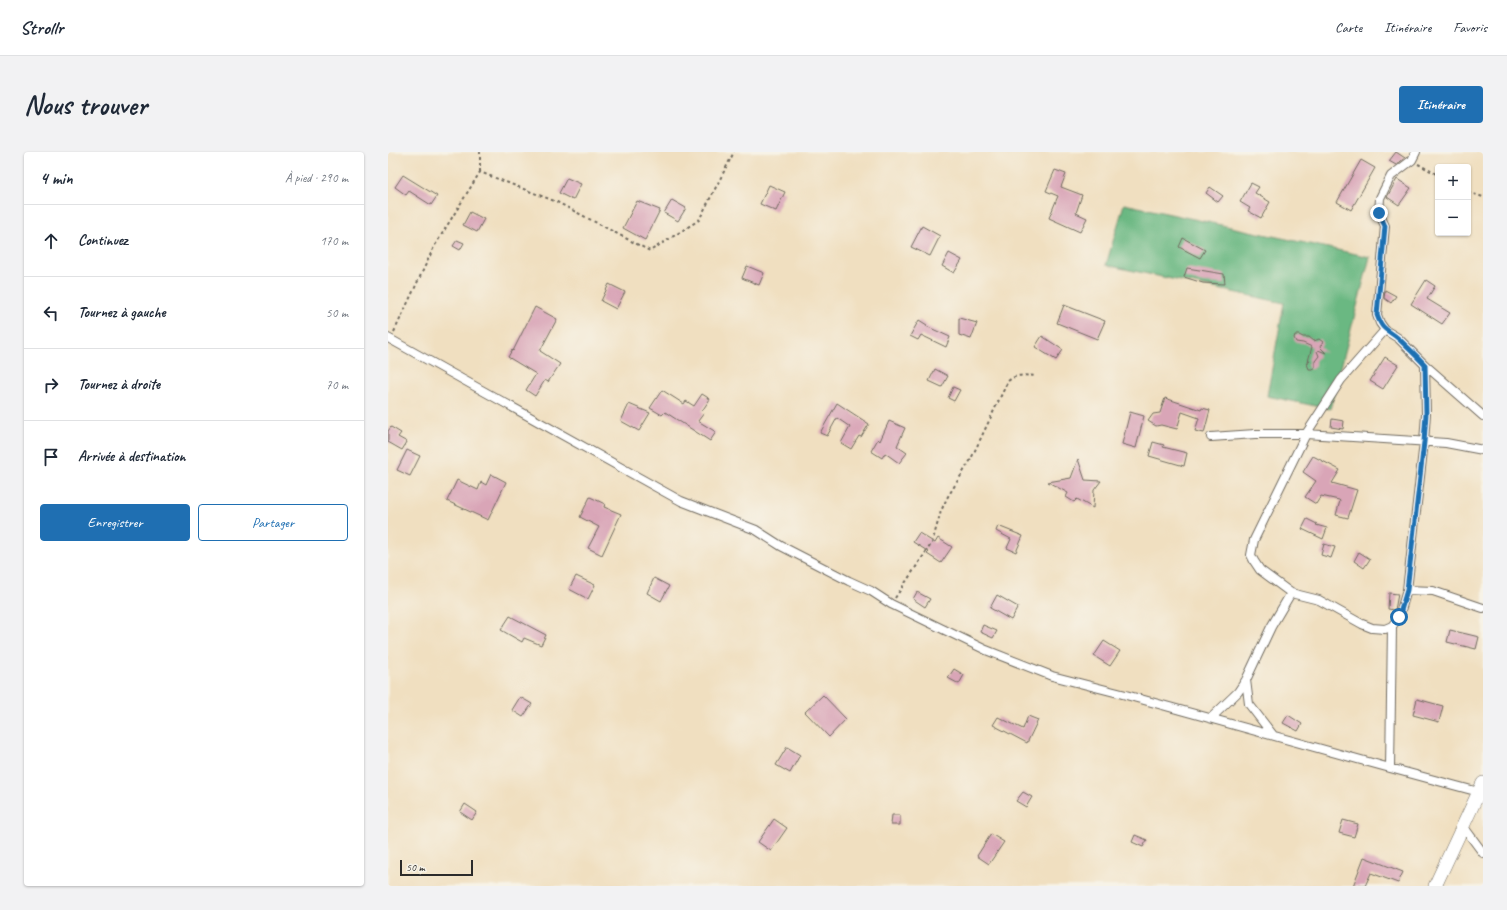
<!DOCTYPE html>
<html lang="fr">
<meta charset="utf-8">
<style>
body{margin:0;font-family:Caveat,sans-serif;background:#f2f2f3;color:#1f2937}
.controls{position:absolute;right:12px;top:12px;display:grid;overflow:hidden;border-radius:4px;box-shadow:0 1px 3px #0004}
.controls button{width:36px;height:36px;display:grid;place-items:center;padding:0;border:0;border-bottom:1px solid #e0e1e3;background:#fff;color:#1f2937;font:20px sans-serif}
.scale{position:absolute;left:12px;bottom:10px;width:73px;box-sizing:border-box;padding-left:4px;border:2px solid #2b2b2b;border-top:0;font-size:11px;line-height:14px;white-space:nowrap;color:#2b2b2b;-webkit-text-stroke:3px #f7f3e8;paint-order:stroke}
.stop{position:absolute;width:12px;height:12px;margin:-9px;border:3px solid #1f6fb2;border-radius:50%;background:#fff}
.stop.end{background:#1f6fb2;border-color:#fff;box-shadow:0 1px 4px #0008}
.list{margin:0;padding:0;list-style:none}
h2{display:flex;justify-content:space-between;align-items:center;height:52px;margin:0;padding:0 16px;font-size:17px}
h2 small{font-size:13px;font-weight:400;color:#747a83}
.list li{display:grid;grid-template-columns:26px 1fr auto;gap:12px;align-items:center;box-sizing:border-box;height:72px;padding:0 16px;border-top:1px solid #e0e1e3}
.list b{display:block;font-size:15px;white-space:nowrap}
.list em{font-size:13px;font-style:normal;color:#747a83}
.actions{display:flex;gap:8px;padding:12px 16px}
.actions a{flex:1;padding:9px 0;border:1px solid #1f6fb2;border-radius:4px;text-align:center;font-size:14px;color:#1f6fb2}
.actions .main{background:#1f6fb2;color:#fff}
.icon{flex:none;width:22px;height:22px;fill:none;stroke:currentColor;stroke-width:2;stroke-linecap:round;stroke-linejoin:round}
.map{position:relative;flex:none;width:1095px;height:734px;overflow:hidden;border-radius:4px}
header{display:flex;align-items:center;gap:24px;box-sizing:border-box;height:56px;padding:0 20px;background:#fff;border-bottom:1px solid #e0e1e3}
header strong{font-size:19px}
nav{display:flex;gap:22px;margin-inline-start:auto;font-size:14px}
.intro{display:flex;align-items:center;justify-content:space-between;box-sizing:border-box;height:96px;padding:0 24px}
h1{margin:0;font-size:28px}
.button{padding:10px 18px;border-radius:4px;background:#1f6fb2;color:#fff;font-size:14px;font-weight:700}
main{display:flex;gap:24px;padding:0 24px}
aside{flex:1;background:#fff;border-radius:4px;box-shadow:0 1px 3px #0004}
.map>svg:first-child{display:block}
.forest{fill:#6bb882;stroke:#4b7256}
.building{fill:#d9a5b7}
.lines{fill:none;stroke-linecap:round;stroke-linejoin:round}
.minor-casing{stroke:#706a5f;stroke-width:10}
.primary-casing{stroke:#706a5f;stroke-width:14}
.path{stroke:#706a5f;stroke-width:2;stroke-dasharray:3 3;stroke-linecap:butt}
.minor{stroke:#fff;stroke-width:8}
.primary{stroke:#fff;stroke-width:13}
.route{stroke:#1f6fb2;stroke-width:5}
</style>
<header>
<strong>Strollr</strong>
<nav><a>Carte</a><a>Itinéraire</a><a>Favoris</a></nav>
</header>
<div class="intro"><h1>Nous trouver</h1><a class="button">Itinéraire</a></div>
<main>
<aside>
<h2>4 min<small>À pied · 290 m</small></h2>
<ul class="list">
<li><svg class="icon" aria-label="ahead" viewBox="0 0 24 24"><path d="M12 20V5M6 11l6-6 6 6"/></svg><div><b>Continuez</b></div><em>170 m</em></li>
<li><svg class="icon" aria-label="left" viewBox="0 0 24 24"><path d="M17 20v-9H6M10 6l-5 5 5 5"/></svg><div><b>Tournez à gauche</b></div><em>50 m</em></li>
<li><svg class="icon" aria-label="right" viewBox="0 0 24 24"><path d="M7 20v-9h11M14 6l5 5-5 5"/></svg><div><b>Tournez à droite</b></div><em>70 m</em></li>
<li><svg class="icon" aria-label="arrive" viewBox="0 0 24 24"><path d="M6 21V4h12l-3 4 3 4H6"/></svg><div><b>Arrivée à destination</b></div></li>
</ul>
<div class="actions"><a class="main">Enregistrer</a><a>Partager</a></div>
</aside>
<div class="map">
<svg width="1095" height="734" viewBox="0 0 1095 734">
<rect width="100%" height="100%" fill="#f7f3e8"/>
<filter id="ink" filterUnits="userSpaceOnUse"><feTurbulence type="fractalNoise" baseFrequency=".025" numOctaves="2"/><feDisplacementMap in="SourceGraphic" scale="8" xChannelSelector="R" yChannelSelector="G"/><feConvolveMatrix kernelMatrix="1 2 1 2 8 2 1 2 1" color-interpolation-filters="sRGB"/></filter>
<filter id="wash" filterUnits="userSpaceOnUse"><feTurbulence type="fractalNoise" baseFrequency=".012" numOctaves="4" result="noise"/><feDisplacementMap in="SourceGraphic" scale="16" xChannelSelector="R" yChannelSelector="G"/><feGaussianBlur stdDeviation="0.9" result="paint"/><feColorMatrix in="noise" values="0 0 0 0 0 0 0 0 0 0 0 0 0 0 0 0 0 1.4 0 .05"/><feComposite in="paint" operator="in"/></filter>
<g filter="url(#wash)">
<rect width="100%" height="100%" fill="#f0dfc0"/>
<path class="forest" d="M736 52 982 105 942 257 879 244 896 151 718 113Z"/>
<g id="blocks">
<path class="building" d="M1008 0 1017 6 1008 13 1001 9Z
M973 8 987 16 963 58 949 50Z
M667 18 678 22 673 35 694 43 688 61 699 66 692 80 661 66 670 44 658 39Z
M15 23 49 44 43 53 21 39 18 43 7 35Z
M179 26 193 32 185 48 171 41Z
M1009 27 1023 36 1011 53 999 45Z
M863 31 871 35 867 41 882 50 873 66 860 59 862 56 852 50Z
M381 33 397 40 388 59 372 52Z
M822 35 835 44 830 50 818 41Z
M284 48 298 56 290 69 276 61Z
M249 49 272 58 257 88 235 76Z
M82 60 96 67 89 80 75 73Z
M534 74 552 84 542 104 523 95Z
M795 86 817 98 812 106 791 95Z
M69 88 76 91 72 98 65 94Z
M561 101 574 108 566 121 554 114Z
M359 114 376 121 371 133 354 126Z
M799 116 836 122 837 132 815 131 796 125Z
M1038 128 1047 134 1039 147 1062 161 1054 172 1023 152Z
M221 132 237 140 228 157 213 149Z
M997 138 1008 144 1003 151 996 146Z
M676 153 717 169 709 187 669 171Z
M147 155 169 167 152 199 172 212 160 230 157 228 147 244 138 238 148 222 120 205 124 198 125 199Z
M571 166 589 171 583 187 571 183Z
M531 168 539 173 538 174 562 185 558 195 533 183 530 188 522 184Z
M907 183H911L915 185H921L926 189 931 187 935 190 932 195 938 201 930 198 929 199 931 204 927 209V215L924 217H921L919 212 922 208 920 209 924 195 915 191 908 190 906 186Z
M654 184 675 198 668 208 647 195Z
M997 205 1010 213 995 237 982 229Z
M547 217 560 224 554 235 541 229Z
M565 235 572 238 566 249 560 246Z
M274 238 296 252 298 249 306 254 314 242 322 247 314 259 316 261 310 269 328 280 322 289 277 260 274 263 262 256Z
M777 246 813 258 814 256 822 258 816 281 807 279 811 266 794 260 789 277 773 273 768 274 760 269 765 262 772 261Z
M449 251 481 272 473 285 471 284 463 297 453 291 462 275 449 266 439 284 432 281Z
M241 252 262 261 251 279 233 269Z
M742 260 756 264 748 296 734 292Z
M944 267 956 269 955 277 943 275Z
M501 269 517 276 509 294 519 301 511 311 497 301 494 306 483 299 490 287 492 289Z
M3 275 13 281 10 285 19 290 14 298 0 290V279Z
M765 290 776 293 775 295 799 301 796 314 761 304Z
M19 298 32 304 22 324 9 318Z
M925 304 952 318 944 331 969 338 960 366 948 363 952 349 951 348 933 344 928 352 917 345 928 329 915 320Z
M690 307 697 328 713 329 706 338 705 356 689 347 686 350 678 345 680 341 660 330 683 326Z
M103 322 118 330 100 368 59 349 69 328 90 338 93 330 98 333Z
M202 345 217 352 216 355 233 362 214 403 200 396 211 375 192 365Z
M919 367 929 372 928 373 939 376 935 387 914 377Z
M610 374 635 384 628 400 619 396 623 387 608 379Z
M531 381 547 391 550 386 564 395 553 411 539 402 541 400 525 390Z
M936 392 947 395 943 406 933 403Z
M971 400 982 407 976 416 966 409Z
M188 424 207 433 200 447 181 437Z
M266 426 281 434 273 449 259 441Z
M529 440 542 447 537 455 525 447Z
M1001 441 1010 442 1007 458 1000 457Z
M609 443 630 455 623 468 602 456Z
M122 464 158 483 153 493 136 486 134 490 113 478Z
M595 473 609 479 605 486 592 480Z
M1062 478 1091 485 1088 497 1059 490Z
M716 489 732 499 722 514 706 504Z
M566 517 576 523 571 532 560 526Z
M435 543 458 567 441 585 417 560Z
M132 545 144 552 135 565 124 558Z
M1029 547 1055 554 1051 570 1025 563Z
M900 563 914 572 910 579 895 571Z
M640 564 650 568 639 591 605 573 610 565 635 577Z
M399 595 412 603 402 621 388 613Z
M635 640 644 645 638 655 628 649Z
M77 652 89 660 84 668 72 660Z
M504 663H512V673H503Z
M386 667 399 676 383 699 370 690Z
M955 668 970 672 966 685 951 681Z
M603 682 616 690 601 712 589 704Z
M747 683 759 688 755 695 744 690Z
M976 705 1015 720 1010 731 983 721 977 734H965Z"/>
</g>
</g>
<g filter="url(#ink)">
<use href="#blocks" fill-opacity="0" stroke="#706a5f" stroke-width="1"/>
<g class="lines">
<g class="minor-casing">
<path id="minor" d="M1028 0 1024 8 1003 24 992 46 991 61 997 74 989 163 992 171 997 178 1010 186 1037 213 1095 264
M997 178 953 228 918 282 866 388 863 403 866 409 872 418 903 441 931 448 974 472 984 476 997 477 1004 474 1011 465 1019 438 1036 290 1038 262 1037 213
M0 186 293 349 368 378 393 394 461 429 483 439 503 452 598 498 664 524 738 543 1002 616 1091 640
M823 285 867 282H918L1058 291 1095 298
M1019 438 1045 439 1095 456
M858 528 861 552 885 583
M823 566 850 540 858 528 883 475 903 441
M1002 616 1004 474
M1075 674 1095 701"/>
</g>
<g class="primary-casing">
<path id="primary" d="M1047 734 1095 631"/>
</g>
<path class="path" d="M1030 12 1050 23
M92 20V0
M1080 40 1095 45
M6 180 46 95 92 20 169 50 262 99 311 68 346 0
M507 446 544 391 553 359 559 346 582 309 620 229C628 222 636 223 647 224"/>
<use href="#minor" class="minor"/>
<use href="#primary" class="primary"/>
</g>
</g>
<g class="lines" filter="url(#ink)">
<path class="route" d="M991 61 997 74 989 163C995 180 1000 177 1012 188 1020 196 1029 204 1037 213L1038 262 1036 290 1019 438 1011 465"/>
</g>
</svg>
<div class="controls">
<button>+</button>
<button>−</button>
</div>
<div class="scale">50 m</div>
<div class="stop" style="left:1011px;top:465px"></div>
<div class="stop end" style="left:991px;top:61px"></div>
</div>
</main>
